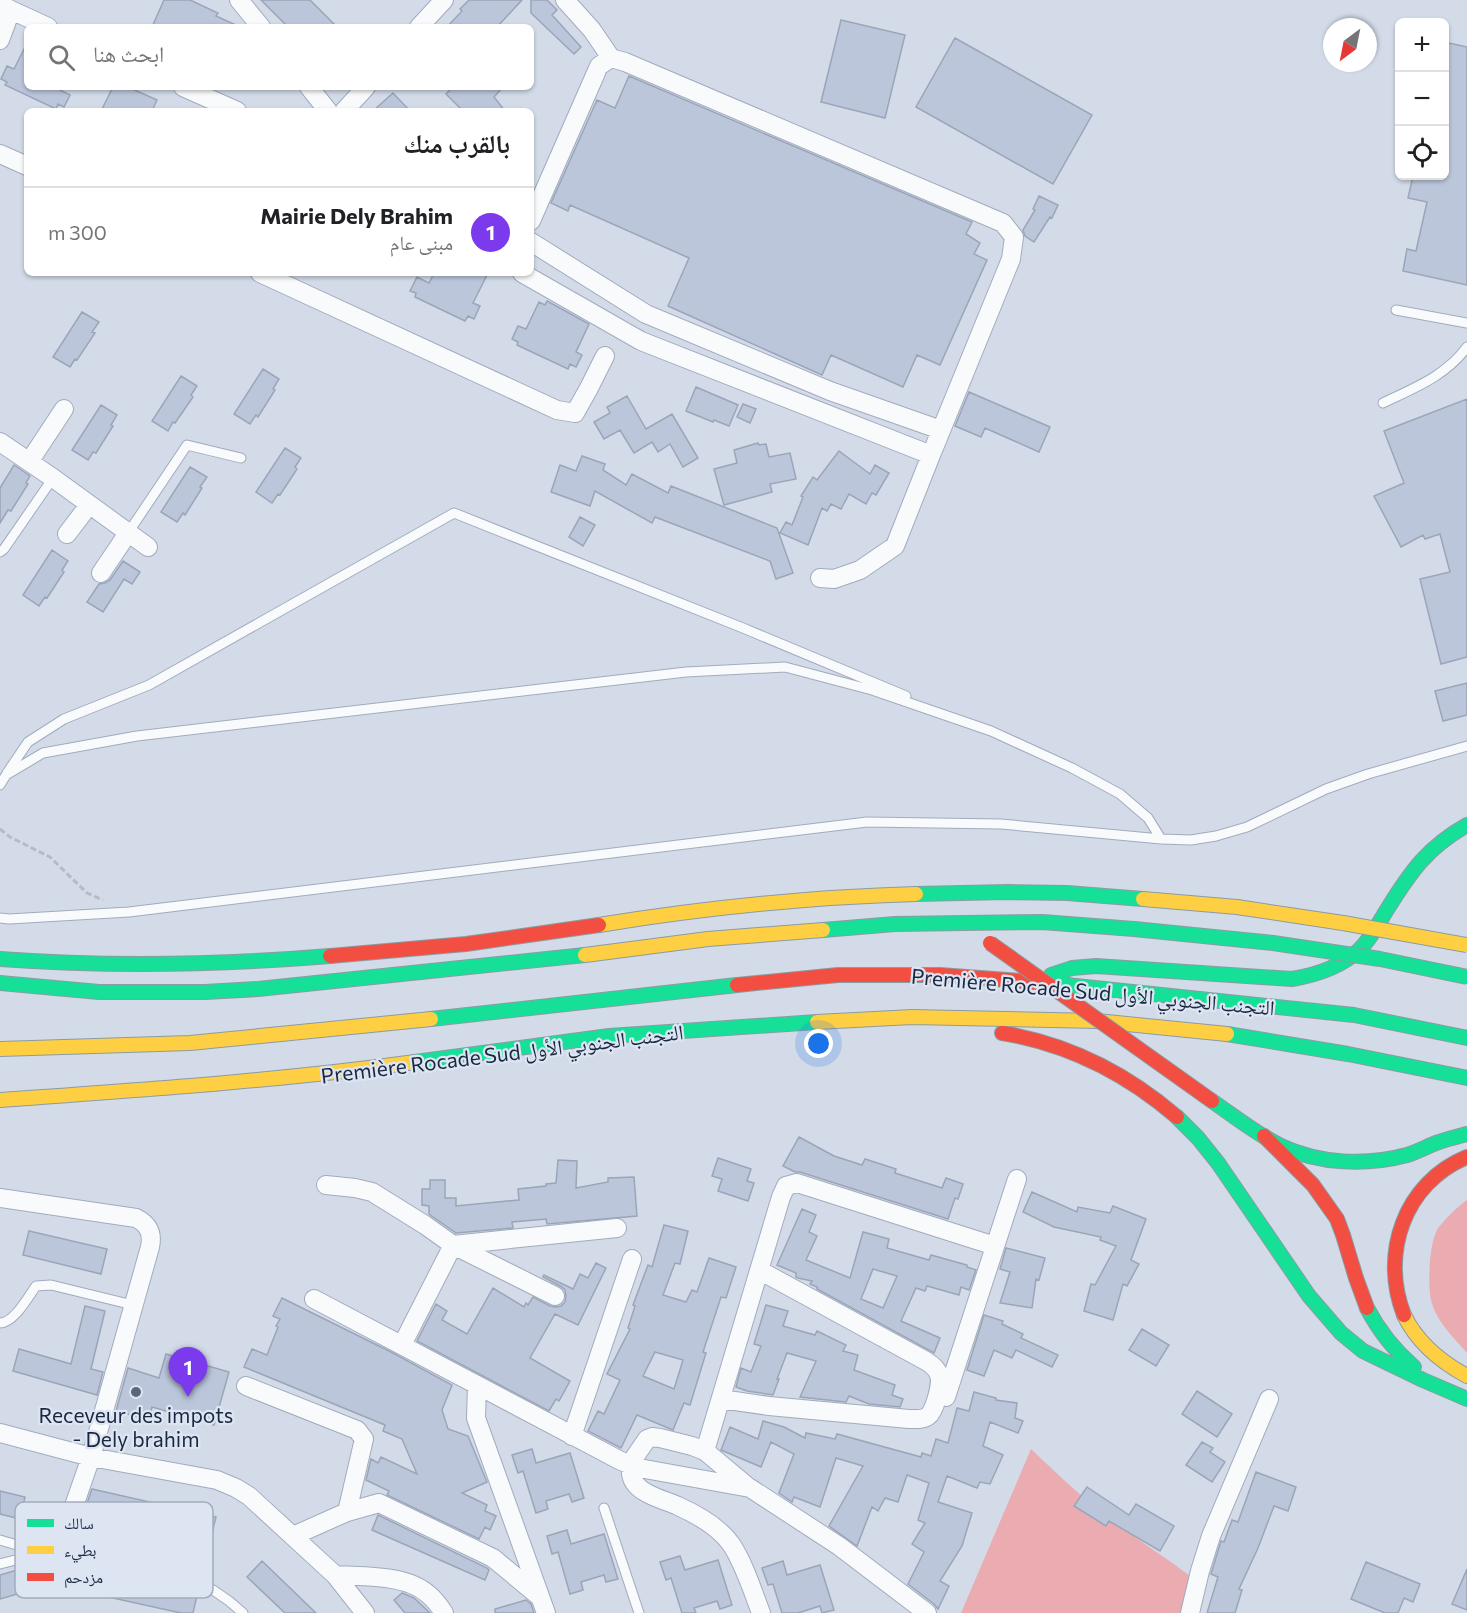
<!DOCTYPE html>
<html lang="ar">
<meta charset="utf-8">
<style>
body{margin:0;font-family:Commissioner,"Noto Naskh Arabic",sans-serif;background:#f6f6f6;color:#202124;direction:rtl}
.controls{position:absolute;right:18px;top:18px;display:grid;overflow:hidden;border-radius:9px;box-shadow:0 2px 4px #0004}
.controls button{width:54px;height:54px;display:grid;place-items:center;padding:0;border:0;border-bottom:2px solid #e0e0e0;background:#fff;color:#202124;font:30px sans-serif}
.compass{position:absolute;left:1323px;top:18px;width:54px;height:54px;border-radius:50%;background:#fff;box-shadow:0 2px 4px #0004;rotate:212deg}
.you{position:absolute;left:819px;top:1044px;width:21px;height:21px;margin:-15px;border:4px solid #fff;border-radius:50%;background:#1a73e8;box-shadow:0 0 0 9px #1a73e833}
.badge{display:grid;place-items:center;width:39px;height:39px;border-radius:50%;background:#7c3aed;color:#fff;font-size:20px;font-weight:700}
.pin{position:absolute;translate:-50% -50px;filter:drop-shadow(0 2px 3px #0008)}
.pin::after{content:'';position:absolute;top:32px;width:21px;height:18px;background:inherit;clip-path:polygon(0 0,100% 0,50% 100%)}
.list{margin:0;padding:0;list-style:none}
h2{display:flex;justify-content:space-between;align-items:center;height:78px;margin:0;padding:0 24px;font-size:26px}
h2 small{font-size:20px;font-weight:400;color:#757577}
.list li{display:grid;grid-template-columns:39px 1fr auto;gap:18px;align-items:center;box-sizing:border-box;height:90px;padding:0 24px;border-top:2px solid #e0e0e0}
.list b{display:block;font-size:22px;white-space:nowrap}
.list p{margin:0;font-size:20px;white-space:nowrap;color:#757577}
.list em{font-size:20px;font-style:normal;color:#757577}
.icon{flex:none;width:33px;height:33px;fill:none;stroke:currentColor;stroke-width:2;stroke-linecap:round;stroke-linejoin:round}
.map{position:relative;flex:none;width:1467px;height:1613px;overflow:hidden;direction:ltr}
.search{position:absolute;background:#fff;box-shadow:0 2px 4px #0004;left:24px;top:24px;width:510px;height:66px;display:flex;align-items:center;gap:15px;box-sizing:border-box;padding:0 21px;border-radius:9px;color:#757577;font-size:22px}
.panel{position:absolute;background:#fff;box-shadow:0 2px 4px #0004;left:24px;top:108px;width:510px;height:168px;border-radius:9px;direction:rtl}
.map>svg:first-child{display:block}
.green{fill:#ebacb1}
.building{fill:#bbc6db;stroke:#9ba5b8;stroke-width:1.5;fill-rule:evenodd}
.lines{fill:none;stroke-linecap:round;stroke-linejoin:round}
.lane-casing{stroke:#a2abbe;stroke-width:11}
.street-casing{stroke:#a2abbe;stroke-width:20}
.fast-casing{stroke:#8b9ba3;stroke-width:16}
.slow-casing{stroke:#8b9ba3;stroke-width:16}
.jam-casing{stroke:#8b9ba3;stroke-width:16}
.path{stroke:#b7bbc3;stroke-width:3;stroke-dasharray:6 3;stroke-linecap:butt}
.lane{stroke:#f8fafc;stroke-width:9}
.street{stroke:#f8fafc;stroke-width:18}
.fast{stroke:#16e098;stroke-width:14}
.slow{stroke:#ffcf43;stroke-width:14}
.jam{stroke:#f24e42;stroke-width:14}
.fast-bridge-casing{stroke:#8b9ba3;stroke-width:16;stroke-linecap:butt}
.slow-bridge-casing{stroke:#8b9ba3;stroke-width:16;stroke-linecap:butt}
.jam-bridge-casing{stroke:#8b9ba3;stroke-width:16;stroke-linecap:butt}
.fast-bridge{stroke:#16e098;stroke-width:14}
.slow-bridge{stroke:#ffcf43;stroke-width:14}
.jam-bridge{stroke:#f24e42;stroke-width:14}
.poi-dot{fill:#5b667c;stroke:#dde5f2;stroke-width:2}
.labels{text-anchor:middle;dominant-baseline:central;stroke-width:4.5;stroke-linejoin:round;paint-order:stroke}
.street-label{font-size:21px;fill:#1a2741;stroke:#dde5f2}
.poi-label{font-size:21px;fill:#1a2741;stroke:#dde5f2}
.key{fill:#dde5f2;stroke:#a2acbd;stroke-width:1.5}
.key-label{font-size:16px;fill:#1a2741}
</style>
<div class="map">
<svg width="1467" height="1613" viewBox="0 0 1467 1613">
<rect width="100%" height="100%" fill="#d3dbe9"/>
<path class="green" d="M1467 1200V1353C1454 1338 1438 1323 1432 1304 1427 1288 1429 1244 1437 1230 1442 1222 1459 1205 1467 1200Z
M1031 1449C1060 1476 1089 1505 1122 1528 1144 1544 1168 1559 1190 1576L1184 1613H961Z"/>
<path class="building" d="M164 0H190L218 13 216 16 240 27H152Z
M261 0H310L337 27H288Z
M469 0H522L497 27H447L462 11 460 9Z
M531 0H547L557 10 552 15 581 47 574 54 531 13Z
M841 20 905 35 885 118 821 102Z
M955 38 1092 115 1053 184 916 107Z
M1444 42 1467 47V285L1403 271 1407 249 1416 251 1427 202 1408 198 1413 176H1444Z
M27 43V87H54L70 95 64 107 58 104 56 109 5 85 7 82 1 79 7 66 14 69Z
M629 76 972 222 966 234 980 243 974 254 987 260 940 365 917 355 903 387 831 355 822 375 668 306 689 258 570 205 568 211 551 203 597 100 615 108Z
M113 87H128L157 100 152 111H101Z
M453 87H503L494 97 505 111H463L446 94Z
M393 93 410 111H373Z
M1039 196 1058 205 1052 218 1050 217 1034 242 1025 236 1023 230 1035 210 1033 209Z
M434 273H488L473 303 480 306 474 319 468 316 465 321 415 297 416 293 410 291 417 277 429 283Z
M547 301 589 324 576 352 582 355 576 367 570 364 568 369 517 345 518 342 512 339 518 326 526 329 539 302 545 305Z
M82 312 99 322 92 332 95 333 77 360 75 359 70 367 53 357Z
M263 369 279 379 273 389 275 390 258 417 256 415 250 424 234 414Z
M181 376 197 386 191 395 193 397 175 423 173 422 168 431 152 421Z
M696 387 738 405 729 426 714 420 713 422 686 411Z
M969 392 1050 427 1039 452 985 428 981 437 955 426Z
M627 396 646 429 672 414 698 458 683 467 670 444 658 452 652 442 634 453 620 430 604 439 594 422 610 413 607 407Z
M1467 399V657L1441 664 1420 579 1450 572 1440 534 1425 539 1423 535 1401 547 1374 496 1404 483 1384 431Z
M743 404 756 409 750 423 737 417Z
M101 405 117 415 111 425 113 426 96 453 93 452 88 460 72 450Z
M758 443 759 445 766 444 769 457 790 453 796 479 770 484 772 492 724 505 714 469 737 463 734 450Z
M285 448 301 458 295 467 297 469 280 495 278 494 272 503 256 492Z
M839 451 870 474 875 465 889 473 876 495 872 493 866 504 849 494 841 509 831 504 827 511 822 508 808 545 780 533 786 522 792 525 803 497 801 496 813 477 817 480Z
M582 456 605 464 603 470 626 485 632 474 668 493 671 486 777 528 793 573 776 579 770 561 655 517 652 523 595 491 590 506 551 492 560 465 576 471Z
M14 465 30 476 26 483 28 484 11 511 8 510 0 523V488Z
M190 467 207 477 200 487 202 488 185 515 183 513 177 522 161 512Z
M580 517 595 525 583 546 569 537Z
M52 550 68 561 62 570 64 572 47 598 45 597 39 606 23 595Z
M123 561 140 572 132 584 124 579 103 612 87 602 99 584 105 583 110 580Z
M1467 683V715L1443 721 1435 691Z
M799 1137 834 1156 862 1165 865 1159 896 1169 895 1173 942 1188 946 1178 963 1184 958 1199 955 1198 948 1219 800 1172H795L783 1166Z
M718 1158 751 1169 747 1181 754 1183 748 1201 718 1191 722 1179 712 1176Z
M558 1160 577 1161 576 1188 608 1182V1178L634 1177 637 1216 547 1224 546 1219 512 1222 513 1228 456 1233 429 1214V1206L422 1205V1189H430V1180H445V1198H456V1206L519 1200 518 1189 546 1186V1184L556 1183Z
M1032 1192 1077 1212 1078 1207 1110 1213 1113 1206 1146 1219 1131 1260 1139 1264 1127 1286 1123 1284 1113 1320 1084 1311 1091 1284 1095 1285 1116 1246 1100 1240 1101 1237 1054 1227 1023 1212Z
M802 1209 816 1215 809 1232 817 1236 806 1260 850 1278 863 1232 889 1239 887 1248 929 1260 931 1255 967 1265V1267L976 1270 969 1290 961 1287 959 1295 927 1286 925 1291 916 1288 901 1321 940 1338 934 1353 817 1289V1287L810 1284 812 1281 798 1278 796 1277V1273L777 1265ZM873 1269 897 1276 883 1308 861 1299Z
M664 1225 688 1231 680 1264 675 1263 663 1295 686 1302 692 1290 697 1292 709 1258 736 1267 726 1298 721 1297 703 1352 706 1353 690 1405 684 1403 673 1430 637 1415 621 1448 588 1431 598 1411 604 1414 620 1380 607 1374 630 1329 628 1328 635 1306 633 1305 648 1265 652 1267ZM655 1352 683 1360 674 1389 643 1376Z
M29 1231 107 1249 101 1274 23 1255Z
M1006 1248 1045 1258 1039 1280 1036 1279 1032 1308 1000 1303 1010 1272 1000 1269Z
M596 1263 606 1268 578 1325 555 1314 530 1358 570 1381 559 1401 556 1399 549 1411 417 1341 436 1304 447 1311 442 1320 467 1334 493 1288 524 1307 526 1303 528 1305 533 1297 550 1306 556 1307 561 1306 565 1302 566 1296 565 1290 560 1286 543 1277 544 1275 573 1289 580 1274 588 1278Z
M282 1298 391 1352 452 1385 442 1410 448 1429 468 1436 487 1482 462 1493 487 1505 485 1511 496 1516 490 1530 485 1527 479 1539 387 1495 389 1491 366 1480 371 1459 378 1463 381 1457 417 1474 402 1439 383 1431 385 1425 244 1367 252 1349 267 1355 278 1327 276 1326 280 1319 273 1316Z
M766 1305 788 1311 783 1326 815 1335 817 1331 846 1345 843 1351 858 1355 854 1370 895 1385 892 1395 903 1399 900 1407 869 1404 849 1396 846 1402 800 1397 816 1361 787 1353 777 1379H779L773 1395 747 1391 736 1387 741 1368 751 1372 761 1346 754 1344Z
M85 1306 105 1311 91 1369 103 1372 97 1395 13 1371 19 1349 71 1364Z
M984 1315 1003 1321 1002 1324 1023 1334 1021 1338 1058 1355 1052 1367 1016 1350 1012 1358 994 1350 984 1376 967 1370Z
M1142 1329 1169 1345 1156 1366 1129 1350Z
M166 1354 229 1372 214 1425 152 1407 149 1420 116 1411 128 1368 159 1378Z
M1197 1391 1232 1414 1217 1437 1182 1414Z
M974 1392 996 1398V1400L1017 1403 1015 1418 1023 1421 1018 1433 990 1422 983 1446 1003 1455 990 1484 980 1482 977 1488 947 1476 938 1502 972 1513 962 1546 940 1581 949 1586 938 1609 934 1604 908 1584 924 1552 912 1544 925 1523 918 1520 929 1483 907 1475 898 1502 885 1498 878 1511 872 1507 857 1546 829 1526 863 1466 836 1458 820 1507 794 1497 792 1502 779 1493 794 1454 771 1442 761 1467 721 1450 730 1427 758 1439 763 1421 784 1427 805 1438 806 1433 835 1439 837 1434 921 1457 922 1453 931 1456 936 1439 948 1443 957 1408 969 1411Z
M1202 1442 1213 1448 1210 1452 1225 1462 1212 1482 1186 1465Z
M532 1449 536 1463 570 1453 584 1498 572 1502 569 1494 546 1501 548 1509 536 1513 523 1471 518 1473 512 1455Z
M1256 1472 1296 1487 1288 1511 1274 1506 1258 1548 1239 1589 1242 1590 1235 1613H1207L1218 1577 1211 1574 1221 1541 1224 1542 1232 1520 1238 1522Z
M1087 1487 1129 1515 1136 1504 1174 1526 1160 1551 1109 1521 1106 1526 1074 1506Z
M92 1489 216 1517 210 1541 84 1512Z
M0 1491 25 1497 20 1519 0 1514Z
M378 1515 487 1568 489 1570 485 1580 372 1530Z
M567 1530 571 1544 604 1534 618 1579 606 1582 604 1575 581 1582 583 1590 570 1594 558 1552 552 1554 547 1536Z
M680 1556 685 1570 718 1560 732 1605 720 1609 717 1601 694 1608 696 1613H682L671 1578 666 1580 660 1562Z
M54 1559 59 1560 66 1580 0 1599V1575Z
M262 1561 316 1613H285L247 1577Z
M783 1561 787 1575 820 1565 834 1610 822 1613 820 1606 798 1613H782L773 1584 768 1585 762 1568Z
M1366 1562 1420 1584 1413 1602 1404 1598 1398 1613H1385L1351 1599Z
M105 1569 198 1591 193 1613H181L99 1595Z
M1467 1569V1610L1452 1604Z
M402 1593 414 1598 430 1613H405L394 1600Z
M526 1600 531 1604 534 1613H495V1609Z"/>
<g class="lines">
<g class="lane-casing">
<path id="lane" d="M1396 310 1467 323
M1383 403C1414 388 1446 376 1467 347
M128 533 187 445 241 458
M0 552 4 549 53 478
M7 773 28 742 64 719 149 685 454 513 743 628 906 696
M0 785 6 775 43 753 137 736 686 672 785 667 872 690 991 731 1072 768 1120 794 1148 818 1161 839
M0 918 9 919 129 912 867 822 1001 824 1161 839 1191 840 1216 836 1247 827 1326 789 1368 774 1467 746
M0 1323C14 1323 28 1297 36 1286L51 1285 133 1305
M604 1508 639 1613
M0 1540 44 1553
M0 1564 59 1549 191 1580 213 1590 229 1601 243 1613"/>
</g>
<g class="street-casing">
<path id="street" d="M239 0 261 27
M565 0 592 30 611 58
M0 4 11 10 48 27
M419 27 444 0
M0 40 11 10
M183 87 237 111
M309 87 328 111
M344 111 366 87
M0 154 27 166
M531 242 646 314 830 391 941 430
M260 273 557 410 575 413 589 388 605 356
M522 273 641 341 931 455 1011 259 1014 237 1003 223 625 62 611 58 599 66 531 221
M0 442 53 478 148 547
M29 462 64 409
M67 534 89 505
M101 573 128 533
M820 578 834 579 860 570 895 546 931 455
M326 1185 355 1188 372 1192 425 1225 453 1245 617 1228
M0 1198 136 1218C148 1224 153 1233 150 1247L91 1457 59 1549
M314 1299 621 1461 639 1468 750 1488 839 1546 927 1613
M402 1345 453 1245 555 1296
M477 1385 476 1418 546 1613
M246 1386 357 1430 364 1439 347 1512
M946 1397 1017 1179
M721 1399 769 1406 909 1419C915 1419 923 1420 928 1416 935 1411 942 1383 939 1375 937 1368 931 1364 926 1361L759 1270
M0 1433 91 1457 217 1480 236 1488 249 1496 335 1575 365 1613
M572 1436 632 1259
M705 1451 781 1197 786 1186 797 1183 995 1246
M748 1487 705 1451 692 1446 660 1438 652 1437 647 1439 630 1464C631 1470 630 1477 634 1482 642 1495 665 1500 678 1506 698 1515 719 1527 731 1544 744 1563 753 1592 761 1613
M293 1536 347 1512 379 1503 493 1558 540 1597
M335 1575C364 1577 407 1574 429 1595 435 1600 440 1607 444 1613
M1190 1613 1200 1571 1211 1536 1269 1399"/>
</g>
<g class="fast-casing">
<path id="fast" d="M916 894 1008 892 1067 893 1143 899
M823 930 895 924 1042 922 1134 929
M0 959C110 967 220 965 330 956
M1051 975 1072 968 1096 966 1292 979C1316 975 1341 967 1359 950 1372 938 1379 922 1388 908 1411 871 1428 847 1467 825
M0 983 99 992H205L258 989 585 955
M1047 983 1354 1015 1467 1038
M431 1019 737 985
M1227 1034 1348 1054 1467 1078
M415 1062 609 1036 817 1022
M1212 1101C1234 1116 1256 1134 1281 1146 1319 1164 1366 1166 1407 1155 1417 1152 1426 1147 1436 1143 1446 1139 1457 1137 1467 1134
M1177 1117 1198 1138 1218 1163 1309 1296 1341 1333 1363 1351 1423 1380 1467 1399
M1367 1308C1379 1331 1394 1350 1414 1367"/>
</g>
<g class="slow-casing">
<path id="slow" d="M599 925C704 908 810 897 916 894
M585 955 708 939 823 930
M817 1022 912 1017 1097 1021 1227 1034
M0 1049 190 1043 431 1019
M0 1100C139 1090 277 1081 415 1062
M1404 1315C1417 1342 1441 1362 1467 1376"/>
</g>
<g class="jam-casing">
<path id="jam" d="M330 956 466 944 599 925
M737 985 838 975H940L1047 983
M1002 1033C1068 1044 1126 1073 1177 1117
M1264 1136 1313 1185 1337 1219 1343 1235 1356 1278 1367 1308
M1404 1315C1380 1254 1404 1183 1467 1157"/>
</g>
<path class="path" d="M0 829 10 837 50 857 87 893 103 900"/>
<use href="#lane" class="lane"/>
<use href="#street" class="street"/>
<use href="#fast" class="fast"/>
<use href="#slow" class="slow"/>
<use href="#jam" class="jam"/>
<g class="fast-bridge-casing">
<path id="fast-bridge" d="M1134 929 1273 943 1380 959 1467 977"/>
</g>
<g class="slow-bridge-casing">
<path id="slow-bridge" d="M1143 899 1237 907 1343 923 1467 945"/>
</g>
<g class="jam-bridge-casing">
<path id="jam-bridge" d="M990 943 1212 1101"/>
</g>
<use href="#fast-bridge" class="fast-bridge"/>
<use href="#slow-bridge" class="slow-bridge"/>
<use href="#jam-bridge" class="jam-bridge"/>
</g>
<circle class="poi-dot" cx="136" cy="1392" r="6"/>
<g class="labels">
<g class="street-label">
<text transform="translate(1093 991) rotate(5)">Première Rocade Sud التجنب الجنوبي الأول</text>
<text transform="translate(502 1053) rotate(-7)">Première Rocade Sud التجنب الجنوبي الأول</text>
</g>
<g class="poi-label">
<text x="136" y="1414">Receveur des impots<tspan x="136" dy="24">- Dely brahim</tspan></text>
</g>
</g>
<rect x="15" y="1502" width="198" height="96" rx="9" class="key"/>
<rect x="27" y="1519" width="27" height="8" fill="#16e098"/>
<rect x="27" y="1546" width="27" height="8" fill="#ffcf43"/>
<rect x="27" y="1573" width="27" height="8" fill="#f24e42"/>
<g class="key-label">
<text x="64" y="1529">سالك</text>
<text x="64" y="1556">بطيء</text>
<text x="64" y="1583">مزدحم</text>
</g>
</svg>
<div class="controls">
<button>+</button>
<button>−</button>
<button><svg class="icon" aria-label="locate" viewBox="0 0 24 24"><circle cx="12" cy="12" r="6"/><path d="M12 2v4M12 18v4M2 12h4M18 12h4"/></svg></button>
</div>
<svg class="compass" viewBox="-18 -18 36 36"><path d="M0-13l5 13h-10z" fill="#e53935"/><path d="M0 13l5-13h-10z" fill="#757577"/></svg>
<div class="you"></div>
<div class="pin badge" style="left:188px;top:1397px">1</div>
<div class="search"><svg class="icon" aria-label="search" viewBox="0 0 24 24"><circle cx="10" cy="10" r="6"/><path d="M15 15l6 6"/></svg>ابحث هنا</div>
<section class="panel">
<h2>بالقرب منك<small></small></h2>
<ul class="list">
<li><span class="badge">1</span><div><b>Mairie Dely Brahim</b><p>مبنى عام</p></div><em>300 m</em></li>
</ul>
</section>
</div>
